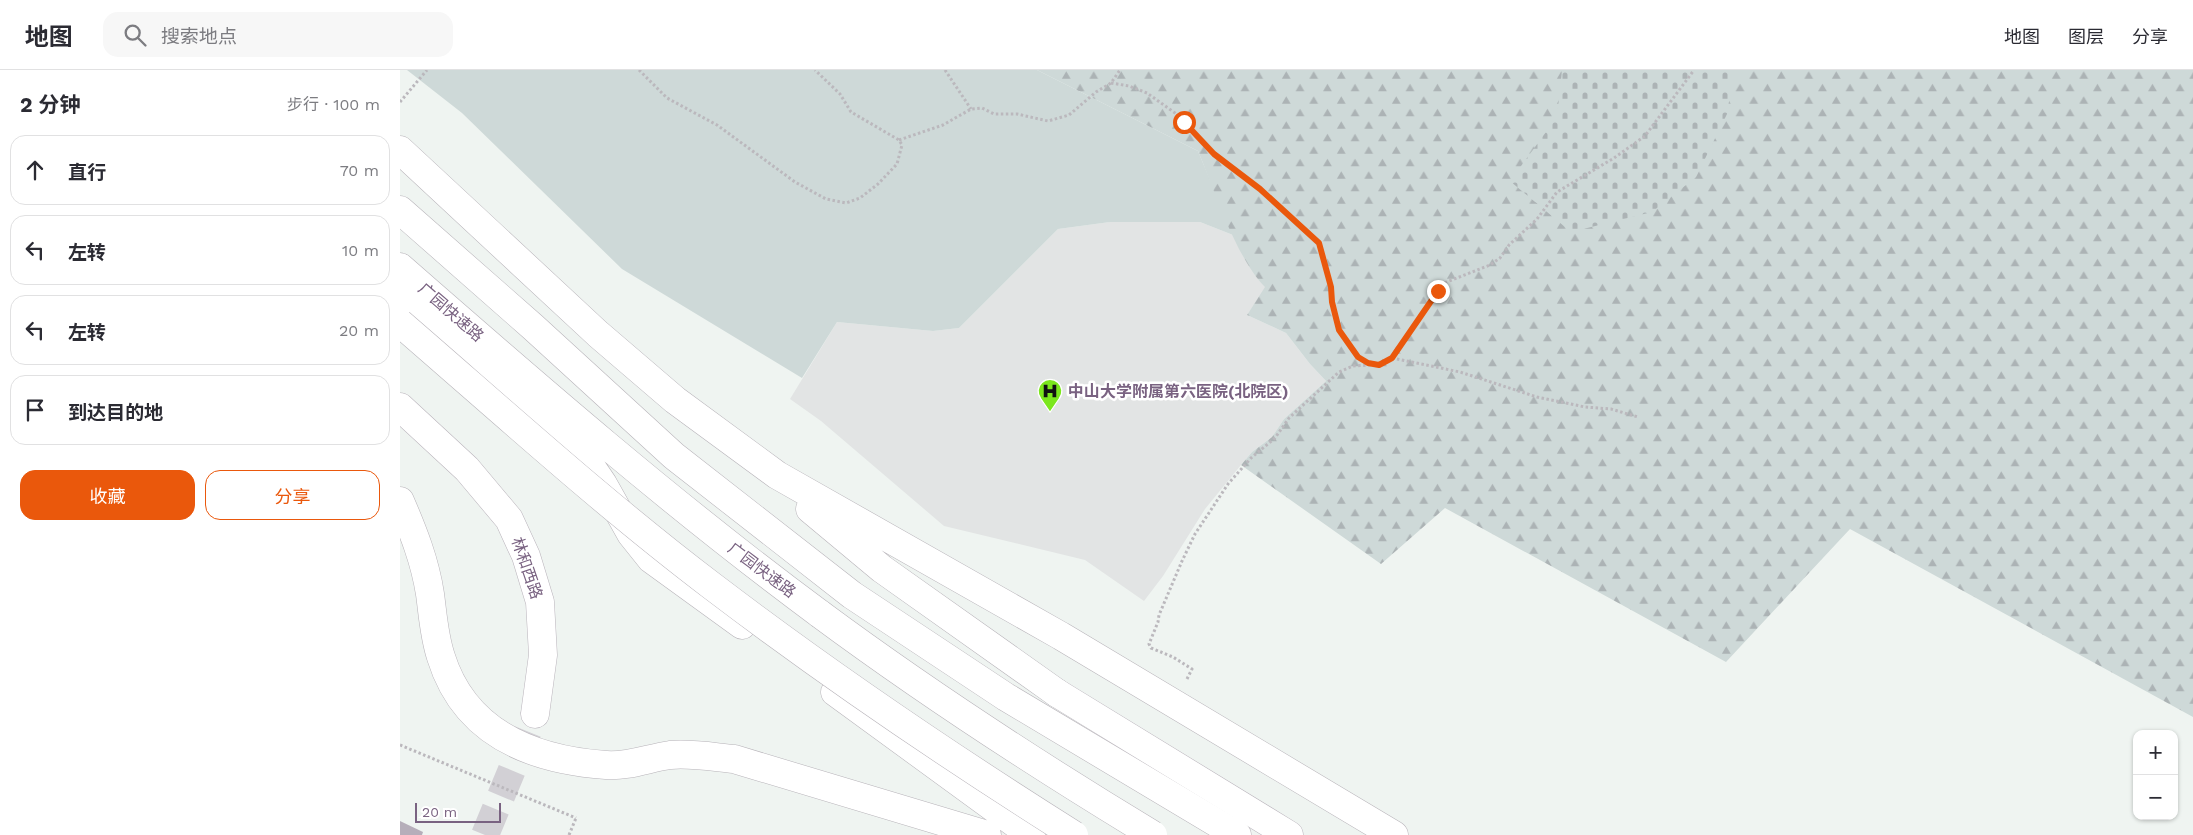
<!DOCTYPE html>
<html lang="zh">
<meta charset="utf-8">
<style>
body{margin:0;font-family:"Work Sans","Noto Sans SC",sans-serif;background:#f7f7f7;color:#2b2b33}
.controls{position:absolute;right:15px;bottom:15px;display:grid;overflow:hidden;border-radius:10px;box-shadow:0 1px 4px #0004}
.controls button{width:45px;height:45px;display:grid;place-items:center;padding:0;border:0;border-bottom:1px solid #e1e1e2;background:#fff;color:#2b2b33;font:25px sans-serif}
.scale{position:absolute;left:15px;bottom:12px;width:86px;box-sizing:border-box;padding-left:5px;border:2px solid #796281;border-top:0;font-size:14px;line-height:18px;white-space:nowrap;color:#796281;-webkit-text-stroke:4px #fff;paint-order:stroke}
.stop{position:absolute;width:15px;height:15px;margin:-11px;border:4px solid #ea580c;border-radius:50%;background:#fff}
.stop.end{background:#ea580c;border-color:#fff;box-shadow:0 1px 5px #0008}
.list{margin:0;padding:0;list-style:none}
h2{display:flex;justify-content:space-between;align-items:center;height:65px;margin:0;padding:0 20px;font-size:21px}
h2 small{font-size:16px;font-weight:400;color:#7c7c81}
.list li{display:grid;grid-template-columns:32px 1fr auto;gap:15px;align-items:center;box-sizing:border-box;height:70px;margin:0 10px 10px;padding:0 10px;border:1px solid #e1e1e2;border-radius:15px}
.list b{display:block;font-size:19px;white-space:nowrap}
.list em{font-size:16px;font-style:normal;color:#7c7c81}
.actions{display:flex;gap:10px;padding:15px 20px}
.actions a{flex:1;padding:11px 0;border:1px solid #ea580c;border-radius:15px;text-align:center;font-size:18px;color:#ea580c}
.actions .main{background:#ea580c;color:#fff}
.icon{flex:none;width:28px;height:28px;fill:none;stroke:currentColor;stroke-width:2;stroke-linecap:round;stroke-linejoin:round}
.map{position:relative;flex:none;width:1793px;height:765px;overflow:hidden}
header{display:flex;align-items:center;gap:30px;box-sizing:border-box;height:70px;padding:0 25px;background:#fff;border-bottom:1px solid #e1e1e2}
header strong{font-size:24px}
nav{display:flex;gap:28px;margin-inline-start:auto;font-size:18px}
.search{width:350px;height:45px;background:#f7f7f7;display:flex;align-items:center;gap:12px;box-sizing:border-box;padding:0 18px;border-radius:15px;color:#7c7c81;font-size:19px}
main{display:flex}
aside{flex:1;background:#fff}
.map>svg:first-child{display:block}
.built{fill:#e2e4e4}
.grass{fill:#ced9d8}
.forest{fill:url(#forest-firs)}
.cemetery{fill:url(#cemetery-stones)}
.building{fill:#b6aeba}
.lines{fill:none;stroke-linecap:round;stroke-linejoin:round}
.primary-tunnel{stroke:#d2d0d5;stroke-width:28;stroke-dasharray:28 14;stroke-linecap:butt}
.primary-casing{stroke:#b9b3bb;stroke-width:29}
.trunk-casing{stroke:#b7b3b9;stroke-width:29}
.path{stroke:#bbb8bd;stroke-width:3;stroke-dasharray:2.5 2.5;stroke-linecap:butt}
.primary{stroke:#fff;stroke-width:28}
.trunk{stroke:#fff;stroke-width:28}
.trunk-bridge-casing{stroke:#b7b3b9;stroke-width:29;stroke-linecap:butt}
.path-bridge{stroke:#bbb8bd;stroke-width:3;stroke-dasharray:2.5 2.5;stroke-linecap:butt}
.trunk-bridge{stroke:#fff;stroke-width:28}
.route{stroke:#ea580c;stroke-width:6}
.labels{text-anchor:middle;dominant-baseline:central;stroke-width:5;stroke-linejoin:round;paint-order:stroke}
.street-label{font-size:16px;fill:#796281;stroke:#fff}
.poi-label{font-size:16px;font-weight:bold;fill:#796281;stroke:#fff;text-anchor:start}
</style>
<header>
<strong>地图</strong>
<div class="search"><svg class="icon" aria-label="search" viewBox="0 0 24 24"><circle cx="10" cy="10" r="6"/><path d="M15 15l6 6"/></svg>搜索地点</div>
<nav><a>地图</a><a>图层</a><a>分享</a></nav>
</header>
<main>
<aside>
<h2>2 分钟<small>步行 · 100 m</small></h2>
<ul class="list">
<li><svg class="icon" aria-label="ahead" viewBox="0 0 24 24"><path d="M12 20V5M6 11l6-6 6 6"/></svg><div><b>直行</b></div><em>70 m</em></li>
<li><svg class="icon" aria-label="left" viewBox="0 0 24 24"><path d="M17 20v-9H6M10 6l-5 5 5 5"/></svg><div><b>左转</b></div><em>10 m</em></li>
<li><svg class="icon" aria-label="left" viewBox="0 0 24 24"><path d="M17 20v-9H6M10 6l-5 5 5 5"/></svg><div><b>左转</b></div><em>20 m</em></li>
<li><svg class="icon" aria-label="arrive" viewBox="0 0 24 24"><path d="M6 21V4h12l-3 4 3 4H6"/></svg><div><b>到达目的地</b></div></li>
</ul>
<div class="actions"><a class="main">收藏</a><a>分享</a></div>
</aside>
<div class="map">
<svg width="1793" height="765" viewBox="0 0 1793 765">
<defs>
<pattern id="forest-firs" width="22" height="20" patternUnits="userSpaceOnUse" patternTransform="scale(1.25)"><rect width="22" height="20" fill="#ced9d8"/><path d="M5 1l3.5 6h-7zM16 11l3.5 6h-7z" fill="#acb3b5"/></pattern>
<pattern id="cemetery-stones" width="16" height="16" patternUnits="userSpaceOnUse" patternTransform="scale(1.25)"><rect width="16" height="16" fill="#ced9d8"/><path d="M2 7V4a2 2 0 0 1 4 0v3zM10 15v-3a2 2 0 0 1 4 0v3z" fill="#acb3b5"/></pattern>
</defs>
<rect width="100%" height="100%" fill="#eff4f1"/>
<path class="built" d="M710 152H800L833 165 857 208 866 217 847 245 886 263 910 294 926 311 884 349 872 367 852 382 841 395 805 439 763 506 744 531 685 490 544 456 421 351 390 329 437 252 533 261 559 258 658 159Z"/>
<path class="grass" d="M7 0H637L798 81 833 165 800 152H710L658 159 559 258 533 261 437 252 402 308 222 199 62 43Z"/>
<path class="forest" d="M637 0H1793V647L1450 459 1326 592 1045 438 981 494 841 395 852 382 872 367 884 349 926 311 910 294 886 263 847 245 865 217C836 188 814 119 798 81Z"/>
<path class="cemetery" d="M1162 0H1334L1327 44 1296 107 1252 142 1171 162 1110 111 1157 47Z"/>
<path class="building" d="M0 751 23 762 22 765H0Z"/>
<g class="lines">
<path class="primary-tunnel" d="M85 765 135 644"/>
<g class="primary-casing">
<path id="primary" d="M0 337 67 399 109 449 126 486 140 532 143 585 135 644
M657 623 889 765"/>
</g>
<g class="trunk-casing">
<path id="trunk" d="M0 80 198 264 275 330 377 405 661 566 994 765
M0 140 133 257 274 386 452 525 606 627 837 765
M0 197C137 317 274 436 420 544
M0 223 159 362 186 389 203 414 231 464 251 489 342 555
M0 431C13 461 25 491 30 524 33 546 34 566 41 587 65 664 133 690 206 695 227 697 249 688 270 685 291 683 313 687 334 689L587 765
M410 439 482 499 657 623
M435 622 631 765"/>
</g>
<path class="path" d="M239 0 267 28 317 55 395 112 426 129 446 133 460 128 478 114 497 94 502 75 499 70 451 42 440 24 415 0
M545 0 571 39
M711 13 729 16 747 23 775 43 814 84 860 119 919 173 931 217 932 232 939 260 958 287 968 293 979 295 992 288 1038 221 1039 215 1090 195 1100 188 1109 175 1137 149 1157 122 1214 88 1245 66 1294 0
M0 32 27 0
M499 70 543 55 571 39 582 38 594 44H617L648 51 669 45 696 22 711 13 720 0
M992 288 1060 302 1137 327 1185 337 1211 339 1238 347
M787 609 792 599 773 587 751 578 749 574 758 552 759 545 782 491 795 464 828 414 851 388 875 368 889 348 939 302 953 296 971 295
M169 765 176 748"/>
<use href="#primary" class="primary"/>
<use href="#trunk" class="trunk"/>
<g class="trunk-bridge-casing">
<path id="trunk-bridge" d="M0 253C103 342 204 434 312 516 429 605 550 687 674 765
M420 544C528 624 639 696 753 765"/>
</g>
<path class="path-bridge" d="M0 675 176 748"/>
<use href="#trunk-bridge" class="trunk-bridge"/>
</g>
<g class="lines">
<path class="route" d="M784 52 814 84 860 119 919 173 931 217 932 232 939 260 958 287 968 293 979 295 992 288 1038 221"/>
</g>
<defs>
<g id="hospital-pin" transform="scale(1.25)"><path d="M0 17L-7.5 6A9.5 9.5 0 1 1 7.5 6Z" fill="#7be71c" stroke="#fff"/><path d="M-5-5h3v3.5h4V-5h3V5h-3V1.5h-4V5h-3Z" fill="#111"/></g>
</defs>
<g fill-rule="evenodd">
<use href="#hospital-pin" x="650" y="321"/>
</g>
<g class="labels">
<g class="street-label">
<text transform="translate(51 242) rotate(41)">广园快速路</text>
<text transform="translate(127 498) rotate(71)">林和西路</text>
<text transform="translate(362 500) rotate(37)">广园快速路</text>
</g>
<g class="poi-label">
<text x="668" y="321">中山大学附属第六医院(北院区)</text>
</g>
</g>
</svg>
<div class="controls">
<button>+</button>
<button>−</button>
</div>
<div class="scale">20 m</div>
<div class="stop" style="left:784px;top:52px"></div>
<div class="stop end" style="left:1038px;top:221px"></div>
</div>
</main>
